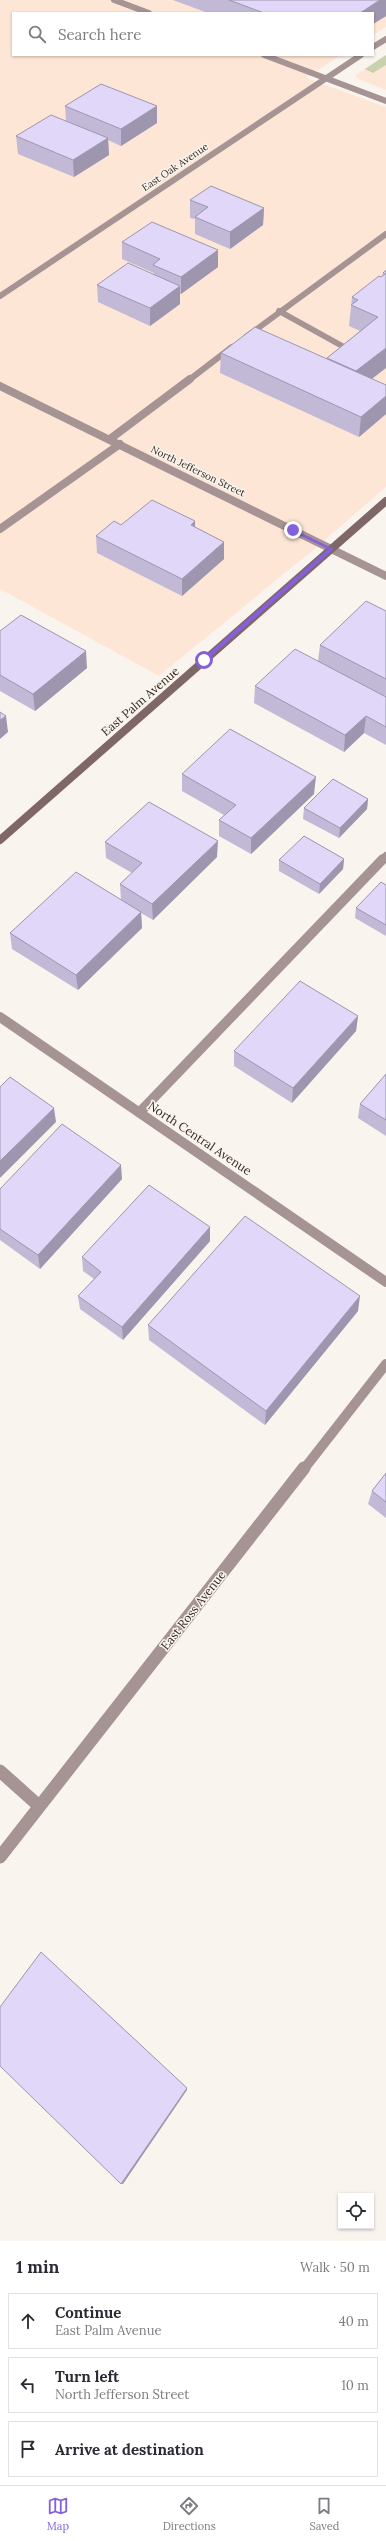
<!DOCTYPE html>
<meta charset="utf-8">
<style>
body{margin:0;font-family:Lora,serif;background:#f7f7f7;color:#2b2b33}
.controls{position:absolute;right:12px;bottom:12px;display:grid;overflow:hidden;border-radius:0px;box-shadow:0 1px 3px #0004}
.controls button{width:36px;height:36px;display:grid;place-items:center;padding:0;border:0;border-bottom:1px solid #e1e1e2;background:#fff;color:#2b2b33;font:20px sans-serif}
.stop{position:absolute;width:12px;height:12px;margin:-9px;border:3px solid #8560db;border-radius:50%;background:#fff}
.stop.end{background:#8560db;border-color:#fff;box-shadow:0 1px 4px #0008}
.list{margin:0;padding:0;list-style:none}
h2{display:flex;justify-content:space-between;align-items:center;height:52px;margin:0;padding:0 16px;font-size:17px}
h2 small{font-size:13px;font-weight:400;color:#7c7c81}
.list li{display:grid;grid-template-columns:26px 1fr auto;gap:12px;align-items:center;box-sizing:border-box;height:56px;margin:0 8px 8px;padding:0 8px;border:1px solid #e1e1e2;border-radius:0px}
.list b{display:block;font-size:15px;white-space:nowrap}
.list p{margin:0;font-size:13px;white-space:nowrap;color:#7c7c81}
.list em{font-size:13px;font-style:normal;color:#7c7c81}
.icon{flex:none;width:22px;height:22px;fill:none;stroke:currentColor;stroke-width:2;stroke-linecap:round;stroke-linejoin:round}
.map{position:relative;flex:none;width:386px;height:2241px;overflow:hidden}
.search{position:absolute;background:#fff;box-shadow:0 1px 3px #0004;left:12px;right:12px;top:12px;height:44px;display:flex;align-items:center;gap:10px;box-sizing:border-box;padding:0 14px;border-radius:0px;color:#7c7c81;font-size:15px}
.sheet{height:244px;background:#fff}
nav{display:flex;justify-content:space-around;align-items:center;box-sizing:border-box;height:56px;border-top:1px solid #e1e1e2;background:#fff;font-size:11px;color:#7c7c81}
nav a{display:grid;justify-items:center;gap:2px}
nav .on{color:#8560db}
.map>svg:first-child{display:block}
.built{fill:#fde6d5}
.green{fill:#c9d1ae}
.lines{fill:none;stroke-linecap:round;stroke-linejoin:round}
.lane-far2{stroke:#a69495;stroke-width:6}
.lane-far1{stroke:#a69495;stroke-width:8}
.lane{stroke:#a69495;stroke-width:10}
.street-far3{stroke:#a69495;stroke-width:6}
.street-far2{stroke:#a69495;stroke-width:8}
.street-far1{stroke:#a69495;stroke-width:10}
.street{stroke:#a69495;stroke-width:13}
.secondary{stroke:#7f6768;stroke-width:8}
.wall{fill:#c1b9d6}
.shaded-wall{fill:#9d96ae}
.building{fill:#e0d7f9;stroke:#9d96ae}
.route{fill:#8560db}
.labels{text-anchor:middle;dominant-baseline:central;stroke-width:3;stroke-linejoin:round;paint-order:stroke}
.far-street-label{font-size:10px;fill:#342920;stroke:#faf4ef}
.street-label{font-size:12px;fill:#342920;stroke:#faf4ef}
</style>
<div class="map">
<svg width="386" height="2241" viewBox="0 0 386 2241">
<rect width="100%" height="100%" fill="#faf4ef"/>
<path class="built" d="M0 0H386V27L373 35V13H13V55H341L306 78 386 107V487L318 546 159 676 0 589Z
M386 55V90L356 78V75Z"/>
<path class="green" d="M386 55V65L373 73 365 69Z"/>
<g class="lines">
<path class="lane-far2" d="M279 311 353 352
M246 337 386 234
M189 380 232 347"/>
<path class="lane-far1" d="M110 439 190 379
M0 529 120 444
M382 860 386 856"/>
<path class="lane" d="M140 1112 383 859"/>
<path class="street-far3" d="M114 0 149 13
M373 47 386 39
M264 55 386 101
M0 296 361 55"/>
<path class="street-far2" d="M0 386 386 576"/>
<path class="street-far1" d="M0 1017 386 1282
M304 1469 386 1364"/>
<path class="street" d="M0 1771 39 1806
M0 1857 304 1468"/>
<path class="secondary" d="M0 840 386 501"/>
</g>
<path class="wall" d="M173 0H386V16L373 24V13H208Z
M65 106H157V123L121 146 108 140 109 155 74 177 18 154 16 136 66 121Z
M190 200 264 208 263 225 230 249 195 234V219L190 218Z
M122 242 218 250V267L181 294H180V304L150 326 98 302 97 285 154 274V273L122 259Z
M386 270 372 379 386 385V414L359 437 220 373 221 353 327 359V358L360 331 349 326 352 297 381 277 382 276 383 273Z
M195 521V527L224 542V559L182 596 97 553 96 536 121 525Z
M386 611V745L364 733 344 752 254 703 255 686 318 661 320 645Z
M0 631 87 668 35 711 0 691Z
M182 774 314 794 251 854 219 836V820L224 815 182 791Z
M368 799 367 809 339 838 303 819 304 808Z
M105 842 217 857 153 920 141 913 142 928 78 990 12 949 10 933 121 900 120 884 132 873 106 858Z
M344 859 343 869 319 894 279 871V860Z
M386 885V936L355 918 356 908Z
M358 1016 356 1031 292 1103 234 1066V1051Z
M386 1074V1136L358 1118 360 1104Z
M122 1179 40 1269 0 1240V1189Z
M210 1241 123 1340 80 1309 78 1296 94 1279 83 1271 82 1257Z
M358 1311 265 1425 149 1340 148 1325Z
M386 1473V1518L368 1504 372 1491Z"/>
<path class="shaded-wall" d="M380 0H386V16L373 24V13H360Z
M157 106V123L121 146V129Z
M108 138 109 155 74 177 73 160Z
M264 208 263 225 230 249V232Z
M218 250V267L181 294V277Z
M180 286V304L150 326V308Z
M386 348V368L355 392 356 371Z
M386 396V414L359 437 361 417Z
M195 521V538L191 525Z
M224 542V559L182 596V579Z
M86 651 87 668 35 711 33 694Z
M6 716 8 732 0 739V720Z
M366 716 364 733 344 752 345 735Z
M316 777 314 794 251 854V838Z
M368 799 367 809 339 838 340 828Z
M218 841 217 857 153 920 152 904Z
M344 859 343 869 319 894 320 884Z
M141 912 142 928 78 990 76 975Z
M358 1016 356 1031 292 1103 293 1088Z
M54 1108 56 1122 0 1178V1161Z
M121 1165 122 1179 40 1269 38 1255Z
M210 1227V1241L123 1340 122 1327Z
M360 1296 358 1311 265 1425 266 1411Z
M187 2088V2090L123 2184H121Z"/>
<path class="building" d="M229 0H380L360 13H264Z
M101 84 157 106 121 129 65 106Z
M51 115 108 138 73 160 16 136Z
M211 186 264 208 230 232 195 217 208 207 190 200Z
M152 222 218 250 181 277 153 265 160 259 122 242Z
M128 263 180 286 150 308 97 285Z
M386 270V348L356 371 327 358 378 317 351 305 358 300 352 297 379 276 381 277 385 274 383 273Z
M255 327 386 385V396L361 417 221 353Z
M152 500 195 521 191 525 224 542 182 579 96 536 114 521 121 525Z
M366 601 386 611V679L320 645Z
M21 615 86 651 33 694 0 675V631Z
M295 649 386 697V727L366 716 345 735 255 686Z
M0 712 6 716 0 720Z
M230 729 316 777 251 838 219 820 236 805 182 774Z
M333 779 368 799 340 828 304 808Z
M149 802 218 841 152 904 120 884 142 863 105 842Z
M304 836 344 859 320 884 279 860Z
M76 872 141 912 76 975 10 933Z
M381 882 386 885V925L356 908Z
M300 981 358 1016 293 1088 234 1051Z
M386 1074V1120L360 1104Z
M10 1077 54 1108 0 1161V1087Z
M62 1124 121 1165 38 1255 0 1229V1189Z
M149 1185 210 1227 122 1327 78 1296 101 1272 82 1257Z
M245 1216 360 1296 266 1411 148 1325Z
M386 1473V1502L372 1491Z
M41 1952 187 2088 121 2184 0 2066V2007Z"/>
<path class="route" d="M291 528 334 549 206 661H202V659L328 549 291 531Z"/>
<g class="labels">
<g class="far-street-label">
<text transform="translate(175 167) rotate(-34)">East Oak Avenue</text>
<text transform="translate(198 471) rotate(26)">North Jefferson Street</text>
</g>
<g class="street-label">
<text transform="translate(140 701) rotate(-41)">East Palm Avenue</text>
<text transform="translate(200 1138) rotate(34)">North Central Avenue</text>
<text transform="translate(193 1610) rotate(-52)">East Ross Avenue</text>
</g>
</g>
</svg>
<div class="controls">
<button><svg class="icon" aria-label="locate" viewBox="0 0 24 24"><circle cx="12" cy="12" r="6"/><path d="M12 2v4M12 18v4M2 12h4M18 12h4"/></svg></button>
</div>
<div class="stop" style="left:204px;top:660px"></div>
<div class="stop end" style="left:293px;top:530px"></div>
<div class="search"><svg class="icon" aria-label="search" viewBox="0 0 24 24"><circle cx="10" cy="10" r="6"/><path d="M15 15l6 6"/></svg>Search here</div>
</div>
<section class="sheet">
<h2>1 min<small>Walk · 50 m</small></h2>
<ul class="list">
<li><svg class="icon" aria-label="ahead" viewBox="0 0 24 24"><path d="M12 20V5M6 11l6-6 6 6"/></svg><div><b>Continue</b><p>East Palm Avenue</p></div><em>40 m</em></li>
<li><svg class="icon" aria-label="left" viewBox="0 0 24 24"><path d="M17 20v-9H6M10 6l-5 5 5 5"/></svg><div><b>Turn left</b><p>North Jefferson Street</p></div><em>10 m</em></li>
<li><svg class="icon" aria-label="arrive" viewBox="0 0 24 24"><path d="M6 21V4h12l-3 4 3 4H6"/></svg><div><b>Arrive at destination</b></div></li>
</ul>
</section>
<nav>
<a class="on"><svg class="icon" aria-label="map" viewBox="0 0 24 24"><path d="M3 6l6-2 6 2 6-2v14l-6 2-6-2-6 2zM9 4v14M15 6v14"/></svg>Map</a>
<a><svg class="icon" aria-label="directions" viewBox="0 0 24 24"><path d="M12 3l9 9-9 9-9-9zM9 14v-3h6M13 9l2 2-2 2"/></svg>Directions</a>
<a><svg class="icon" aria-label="saved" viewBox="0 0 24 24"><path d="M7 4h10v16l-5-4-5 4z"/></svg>Saved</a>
</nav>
